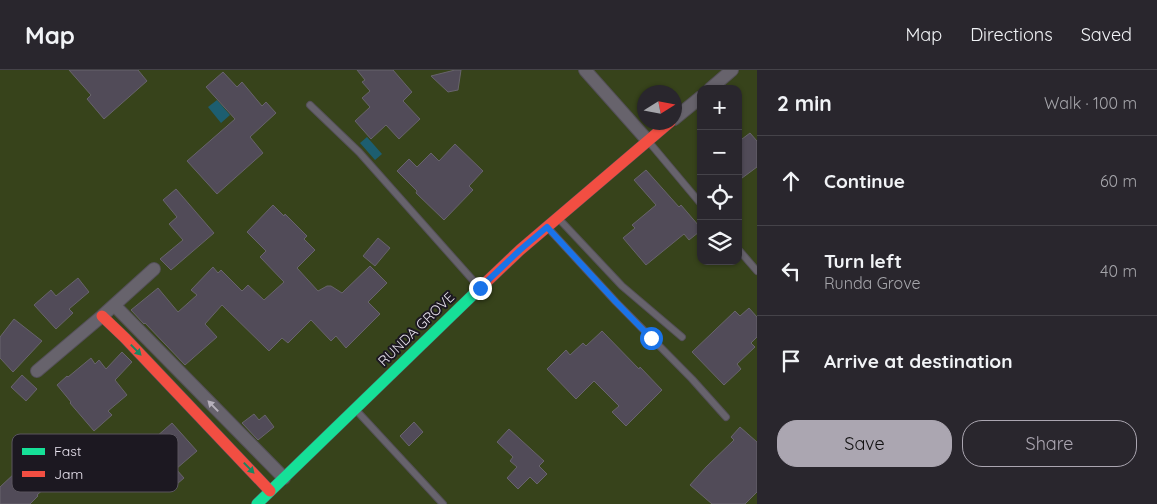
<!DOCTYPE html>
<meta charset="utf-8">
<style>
body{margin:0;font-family:Quicksand,sans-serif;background:#353239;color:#f1f3f6}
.controls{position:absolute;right:15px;top:15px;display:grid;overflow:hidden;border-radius:10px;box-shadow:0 1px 4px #0004}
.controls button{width:45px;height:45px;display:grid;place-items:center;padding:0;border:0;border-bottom:1px solid #454349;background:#29262d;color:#f1f3f6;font:25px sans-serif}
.compass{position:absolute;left:637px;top:15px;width:45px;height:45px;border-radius:50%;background:#29262d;box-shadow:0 1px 4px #0004;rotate:79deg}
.stop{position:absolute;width:15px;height:15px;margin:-11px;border:4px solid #1a73e8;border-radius:50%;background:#fff}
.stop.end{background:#1a73e8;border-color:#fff;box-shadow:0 1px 5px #0008}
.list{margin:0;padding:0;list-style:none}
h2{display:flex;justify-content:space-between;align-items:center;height:65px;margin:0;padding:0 20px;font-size:21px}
h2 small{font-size:16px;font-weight:400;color:#a5a5aa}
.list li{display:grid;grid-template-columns:32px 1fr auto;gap:15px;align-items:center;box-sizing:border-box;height:90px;padding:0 20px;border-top:1px solid #454349}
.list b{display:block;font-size:19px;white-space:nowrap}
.list p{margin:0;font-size:16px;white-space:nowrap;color:#a5a5aa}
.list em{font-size:16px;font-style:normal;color:#a5a5aa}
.actions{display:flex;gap:10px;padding:15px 20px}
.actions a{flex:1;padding:11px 0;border:1px solid #aba6b1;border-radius:20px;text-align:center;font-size:18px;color:#aba6b1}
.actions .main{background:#aba6b1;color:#111}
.icon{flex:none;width:28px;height:28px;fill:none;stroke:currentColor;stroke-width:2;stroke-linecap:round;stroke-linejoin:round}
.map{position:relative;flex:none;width:757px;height:434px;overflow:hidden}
header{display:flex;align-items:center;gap:30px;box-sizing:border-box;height:70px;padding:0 25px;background:#29262d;border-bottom:1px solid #454349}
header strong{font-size:24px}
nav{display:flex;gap:28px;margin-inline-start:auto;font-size:18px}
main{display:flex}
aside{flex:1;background:#29262d}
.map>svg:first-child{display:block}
.green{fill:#37431b;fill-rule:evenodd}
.water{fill:#1d5e70}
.building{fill:#514b58;stroke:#68646c}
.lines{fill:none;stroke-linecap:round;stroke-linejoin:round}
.lane-casing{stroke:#545058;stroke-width:8}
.street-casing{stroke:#545058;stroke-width:14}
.fast-casing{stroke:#545058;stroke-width:12}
.jam-casing{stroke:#545058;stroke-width:12}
.lane{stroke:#67636c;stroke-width:6}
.street{stroke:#67636c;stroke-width:12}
.fast{stroke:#16e098;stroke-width:11}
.jam{stroke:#f24e42;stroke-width:11}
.oneway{fill:#198662}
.oneway2{fill:#b6b0bb}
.route{stroke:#1a73e8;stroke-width:6}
.labels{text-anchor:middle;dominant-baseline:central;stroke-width:4;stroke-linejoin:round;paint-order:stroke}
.street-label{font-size:14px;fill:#eae4f0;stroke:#1c1821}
.key{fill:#1c1821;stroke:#5a555f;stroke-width:1}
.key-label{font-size:14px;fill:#eae4f0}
</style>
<header>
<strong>Map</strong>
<nav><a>Map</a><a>Directions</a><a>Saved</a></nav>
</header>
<main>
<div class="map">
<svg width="757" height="434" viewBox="0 0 757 434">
<rect width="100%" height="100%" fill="#37323c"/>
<path class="green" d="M0 0H757V434H0ZM701 19H738V191H701ZM644 22H674V52H644Z"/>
<path class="water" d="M217 30 230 45 221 53 208 37Z
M367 67 382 84 375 90 360 73Z"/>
<path class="building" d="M69 0H138L147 11 104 49 87 29 91 25Z
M357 0H393L412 22 403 31 420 49 399 69 386 55 371 69 355 51 370 37 362 28 370 21 362 12 365 10Z
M455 0H461L458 20 448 22 431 6Z
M223 2 237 17 242 12 262 36 266 32 276 43 250 67 263 83 217 124 187 91 235 49 206 17Z
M750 63 757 71V97L738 111V72Z
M455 74 483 101 469 116 473 120 444 150 416 123 417 121 397 101 409 89 417 97 431 83 439 91Z
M646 100 679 137 681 135 699 156V162L689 170 684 164 646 195 623 168 635 158 632 155 656 135 634 110Z
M176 119 214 163 171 200 160 189 183 170 169 154 177 147 163 130Z
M273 135 284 146 285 144 307 166 304 169 315 180 297 198 318 221 327 216H331L342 223 370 196 387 213 368 232 380 244 346 278 336 266 331 271 311 250 288 273 282 268 269 281 222 235 205 254 217 267 185 295 145 253 144 254 131 240 158 218 178 242 197 225 191 220 213 197 218 203 221 200 242 221 248 215 264 230 284 212 260 187 266 181 247 162Z
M378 168 390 178 375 196 363 186Z
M78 208 89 222 69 239 73 243 56 259 34 235 51 220 56 226Z
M749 238 757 247V267L751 273 755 277 737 294 741 299 724 315 692 282 735 241 740 246Z
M14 249 42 271 13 302 0 288V267Z
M602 261 639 299 640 297 662 320 626 356 612 342 619 336 594 311 576 329 547 299 566 280 570 285 583 273 586 276Z
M122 282 132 292 115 310 127 325 108 341 112 345 94 361 70 333 71 332 57 315 67 306 68 307 91 288 95 294 99 290 106 299Z
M22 305 37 319 26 331 11 317Z
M254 344 259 350 265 345 274 357 258 370 242 353Z
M414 352 423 362 409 376 400 366Z
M172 353 197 381 176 399 184 408 170 420 163 412 155 420 142 405 159 391 150 381 161 372 156 367Z
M740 357 757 372V422L745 434H712L690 415 706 397 734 370 731 367Z
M509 359 544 391 539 396 547 404 537 414 530 407 518 419 507 408 517 397 510 391 513 387 497 372Z
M51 386 65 400 37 425 38 426 30 434H0V417L16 402 20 407 33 394 37 398Z"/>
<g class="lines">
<g class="lane-casing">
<path id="lane" d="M310 35 359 82 479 217
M649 72 701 134
M559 149 622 216 682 267
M548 158 616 232 692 309 726 347
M738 179 757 201
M356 340 443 434"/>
</g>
<g class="street-casing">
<path id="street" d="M585 0 648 71
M710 19 732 0
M674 49 701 27
M114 235 284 408
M37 301 102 246 154 199"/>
</g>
<g class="fast-casing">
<path id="fast" d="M257 434 480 218"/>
</g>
<g class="jam-casing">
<path id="jam" d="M480 218 520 180 670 52
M102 246 125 268 270 421"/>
</g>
<use href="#lane" class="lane"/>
<use href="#street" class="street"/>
<use href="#fast" class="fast"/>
<use href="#jam" class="jam"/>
</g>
<defs><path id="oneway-solid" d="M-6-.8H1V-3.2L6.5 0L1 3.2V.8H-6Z" transform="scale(1.25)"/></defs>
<g class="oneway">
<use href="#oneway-solid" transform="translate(136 280) rotate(46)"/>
<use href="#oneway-solid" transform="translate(249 398) rotate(46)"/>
</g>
<use class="oneway2" href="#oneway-solid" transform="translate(213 336) rotate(-134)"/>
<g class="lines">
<path class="route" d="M480 218 520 180 547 157 616 232 651 268"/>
</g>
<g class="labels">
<g class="street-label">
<text transform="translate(416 259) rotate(-44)">RUNDA GROVE</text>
</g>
</g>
<rect x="12" y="364" width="166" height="58" rx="8" class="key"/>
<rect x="22" y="378" width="23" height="7" fill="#16e098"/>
<rect x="22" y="401" width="23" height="6" fill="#f24e42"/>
<g class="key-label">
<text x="54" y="386">Fast</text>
<text x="54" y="409">Jam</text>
</g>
</svg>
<div class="controls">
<button>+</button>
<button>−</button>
<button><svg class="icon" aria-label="locate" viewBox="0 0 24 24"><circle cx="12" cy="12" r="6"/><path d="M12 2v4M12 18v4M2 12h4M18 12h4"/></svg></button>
<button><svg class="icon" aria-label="layers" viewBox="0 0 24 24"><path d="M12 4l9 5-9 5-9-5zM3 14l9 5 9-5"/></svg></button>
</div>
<svg class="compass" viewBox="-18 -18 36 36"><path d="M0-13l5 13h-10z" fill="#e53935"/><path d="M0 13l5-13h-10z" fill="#a5a5aa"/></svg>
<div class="stop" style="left:651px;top:268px"></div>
<div class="stop end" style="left:480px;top:218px"></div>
</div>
<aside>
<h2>2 min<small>Walk · 100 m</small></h2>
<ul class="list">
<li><svg class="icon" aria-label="ahead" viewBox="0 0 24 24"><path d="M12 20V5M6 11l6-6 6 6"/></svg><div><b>Continue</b></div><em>60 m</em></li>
<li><svg class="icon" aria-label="left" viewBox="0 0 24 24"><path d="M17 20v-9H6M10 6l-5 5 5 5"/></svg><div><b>Turn left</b><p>Runda Grove</p></div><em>40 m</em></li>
<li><svg class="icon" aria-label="arrive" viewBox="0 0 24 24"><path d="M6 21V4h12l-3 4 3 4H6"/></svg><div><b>Arrive at destination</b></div></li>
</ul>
<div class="actions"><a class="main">Save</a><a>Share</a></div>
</aside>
</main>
